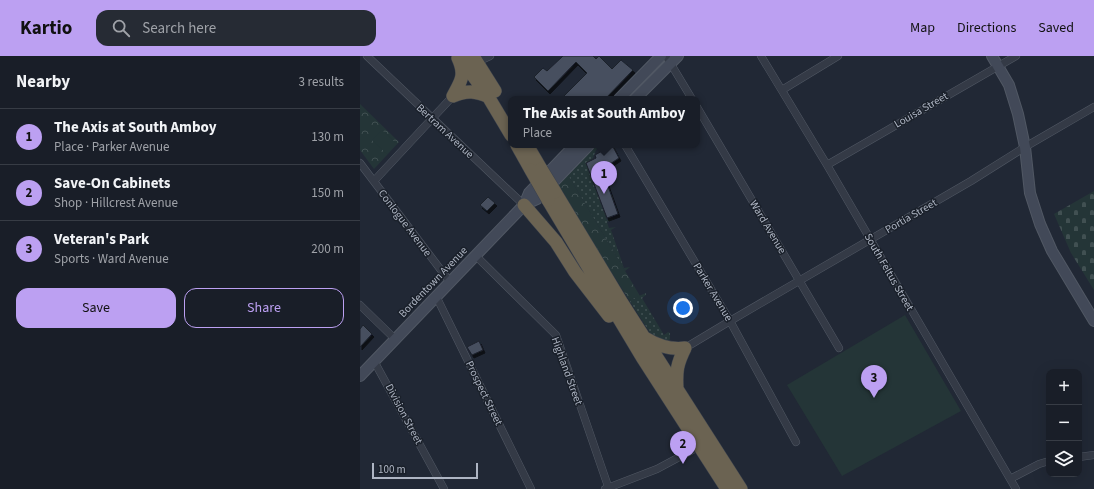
<!DOCTYPE html>
<meta charset="utf-8">
<style>
body{margin:0;font-family:"Source Sans 3",sans-serif;background:#262b34;color:#f1f3f6}
.controls{position:absolute;right:12px;bottom:12px;display:grid;overflow:hidden;border-radius:8px;box-shadow:0 4px 16px #0002}
.controls button{width:36px;height:36px;display:grid;place-items:center;padding:0;border:0;border-bottom:1px solid #373c45;background:#191e28;color:#f1f3f6;font:20px sans-serif}
.scale{position:absolute;left:12px;bottom:10px;width:106px;box-sizing:border-box;padding-left:4px;border:2px solid #aeb5c3;border-top:0;font-size:11px;line-height:14px;white-space:nowrap;color:#aeb5c3;-webkit-text-stroke:3px #1a202a;paint-order:stroke}
.you{position:absolute;left:323px;top:252px;width:14px;height:14px;margin:-10px;border:3px solid #fff;border-radius:50%;background:#1a73e8;box-shadow:0 0 0 6px #1a73e833}
.badge{display:grid;place-items:center;width:26px;height:26px;border-radius:50%;background:#bca0f2;color:#111;font-size:13px;font-weight:700}
.pin{position:absolute;translate:-50% -33px;filter:drop-shadow(0 1px 2px #0008)}
.pin::after{content:'';position:absolute;top:21px;width:14px;height:12px;background:inherit;clip-path:polygon(0 0,100% 0,50% 100%)}
.popup{position:absolute;left:148px;top:40px;width:192px;height:52px;box-sizing:border-box;display:grid;place-content:center;border-radius:8px;background:#191e28;filter:drop-shadow(0 1px 3px #0005);font-size:13px;white-space:nowrap;color:#9fa2a8}
.popup b{font-size:15px;color:#f1f3f6}
.popup::after{content:'';position:absolute;left:50%;top:100%;margin-left:-8px;border:8px solid transparent;border-top-color:#191e28}
.list{margin:0;padding:0;list-style:none}
h2{display:flex;justify-content:space-between;align-items:center;height:52px;margin:0;padding:0 16px;font-size:17px}
h2 small{font-size:13px;font-weight:400;color:#9fa2a8}
.list li{display:grid;grid-template-columns:26px 1fr auto;gap:12px;align-items:center;box-sizing:border-box;height:56px;padding:0 16px;border-top:1px solid #373c45}
.list b{display:block;font-size:15px;white-space:nowrap}
.list p{margin:0;font-size:13px;white-space:nowrap;color:#9fa2a8}
.list em{font-size:13px;font-style:normal;color:#9fa2a8}
.actions{display:flex;gap:8px;padding:12px 16px}
.actions a{flex:1;padding:9px 0;border:1px solid #bca0f2;border-radius:12px;text-align:center;font-size:14px;color:#bca0f2}
.actions .main{background:#bca0f2;color:#111}
.icon{flex:none;width:22px;height:22px;fill:none;stroke:currentColor;stroke-width:2;stroke-linecap:round;stroke-linejoin:round}
.map{position:relative;flex:none;width:734px;height:433px;overflow:hidden}
header{display:flex;align-items:center;gap:24px;box-sizing:border-box;height:56px;padding:0 20px;background:#bca0f2;color:#111}
header strong{font-size:19px}
nav{display:flex;gap:22px;margin-inline-start:auto;font-size:14px}
.search{width:280px;height:36px;background:#262b34;display:flex;align-items:center;gap:10px;box-sizing:border-box;padding:0 14px;border-radius:12px;color:#9fa2a8;font-size:15px}
main{display:flex}
aside{flex:1;background:#191e28}
.map>svg:first-child{display:block}
.grass{fill:url(#grass-dots)}
.forest{fill:url(#forest-crowns)}
.cemetery{fill:url(#cemetery-stones)}
.pitch{fill:#243537}
.building{fill:#474f5f;stroke:#1c212c;filter:url(#shadow)}
.lines{fill:none;stroke-linecap:round;stroke-linejoin:round}
.street-casing{stroke:#515864;stroke-width:8}
.secondary-casing{stroke:#515864;stroke-width:12}
.highway-casing{stroke:#3c424d;stroke-width:14}
.street{stroke:#343a46;stroke-width:7}
.secondary{stroke:#424958;stroke-width:10}
.highway{stroke:#6b6352;stroke-width:13}
.highway-bridge-casing{stroke:#3c424d;stroke-width:14;stroke-linecap:butt}
.highway-bridge{stroke:#6b6352;stroke-width:13}
.labels{text-anchor:middle;dominant-baseline:central;stroke-width:3;stroke-linejoin:round;paint-order:stroke}
.street-label{font-size:11px;fill:#aeb5c3;stroke:#1a202a}
</style>
<header>
<strong>Kartio</strong>
<div class="search"><svg class="icon" aria-label="search" viewBox="0 0 24 24"><circle cx="10" cy="10" r="6"/><path d="M15 15l6 6"/></svg>Search here</div>
<nav><a>Map</a><a>Directions</a><a>Saved</a></nav>
</header>
<main>
<aside>
<h2>Nearby<small>3 results</small></h2>
<ul class="list">
<li><span class="badge">1</span><div><b>The Axis at South Amboy</b><p>Place · Parker Avenue</p></div><em>130 m</em></li>
<li><span class="badge">2</span><div><b>Save-On Cabinets</b><p>Shop · Hillcrest Avenue</p></div><em>150 m</em></li>
<li><span class="badge">3</span><div><b>Veteran's Park</b><p>Sports · Ward Avenue</p></div><em>200 m</em></li>
</ul>
<div class="actions"><a class="main">Save</a><a>Share</a></div>
</aside>
<div class="map">
<svg width="734" height="433" viewBox="0 0 734 433">
<defs>
<pattern id="grass-dots" width="8" height="8" patternUnits="userSpaceOnUse"><rect width="8" height="8" fill="#243537"/><path d="M2 2h.1M6 6h.1" fill="none" stroke="#415052" stroke-width="1.8" stroke-linecap="round"/></pattern>
<pattern id="forest-crowns" width="20" height="18" patternUnits="userSpaceOnUse"><rect width="20" height="18" fill="#243537"/><path d="M2 6a3 3 0 1 1 6 0M12 15a3 3 0 1 1 6 0" fill="none" stroke="#415052"/></pattern>
<pattern id="cemetery-stones" width="16" height="16" patternUnits="userSpaceOnUse"><rect width="16" height="16" fill="#243537"/><path d="M2 7V4a2 2 0 0 1 4 0v3zM10 15v-3a2 2 0 0 1 4 0v3z" fill="#415052"/></pattern>
<filter id="shadow"><feDropShadow dx="2" dy="3" stdDeviation="0" flood-color="#0009"/></filter>
</defs>
<rect width="100%" height="100%" fill="#212835"/>
<path class="grass" d="M237 89H241L236 94 233 102 226 107 247 164 254 163 247 166 249 172 256 171 251 174 264 212 270 211 265 215 208 119Z
M286 237V239L282 242 304 279 308 276 310 277V283L308 285 292 280 269 244Z"/>
<path class="forest" d="M0 48 39 86 14 113 0 94Z
M208 119 280 240 269 244 206 144 205 139 198 129Z"/>
<path class="cemetery" d="M734 135V234L711 197 694 158Z"/>
<path class="pitch" d="M22 74 37 88 27 98 12 84Z
M545 259 601 355 482 420 427 329Z"/>
<path class="building" d="M203 0H233L236 3 239 0 252 13 261 4 273 14 245 43H201L227 17 216 6 188 35 174 21 183 12 187 15Z
M248 89H252L259 102 247 110 250 115 244 119 258 158 247 162 226 107 236 102 235 99 242 95 241 93Z
M128 141 135 147 127 155 120 149Z
M3 269 12 278 0 291V273Z
M119 285 123 294 112 299 107 291Z"/>
<g class="lines">
<g class="street-casing">
<path id="street" d="M7 0 164 149
M306 0 332 43
M401 0 467 109 656 433
M117 6 130 0
M422 34 478 0
M337 51 479 292
M265 89 370 265 436 386
M0 107 90 226
M467 109 656 0
M14 125 93 40
M116 200 196 279 249 433
M76 240 171 433
M0 249 35 283
M325 292 370 265 611 125 665 91 734 51
M14 305 84 433
M719 401 734 399
M650 423 679 408 689 405
M245 433 297 413 340 390"/>
</g>
<g class="secondary-casing">
<path id="secondary" d="M632 0 649 29 658 58 665 91 670 137 680 168 692 195 734 265
M259 43 301 0
M275 43 318 0
M164 149 177 143 229 89
M0 320 164 149 169 137 215 89"/>
</g>
<g class="highway-casing">
<path id="highway" d="M99 0 129 42 151 79
M113 0 135 35
M93 40C101 25 106 19 98 2
M93 40C107 34 116 35 129 41
M157 89 171 114
M167 89 181 113
M195 136 262 247 381 433
M188 144 282 301 367 433
M164 149 196 186 215 216 249 260
M285 282C298 290 310 294 325 292
M317 333C316 315 317 308 325 292"/>
</g>
<use href="#street" class="street"/>
<use href="#secondary" class="secondary"/>
<use href="#highway" class="highway"/>
<g class="highway-bridge-casing">
<path id="highway-bridge" d="M181 113 195 136
M171 114 188 144"/>
</g>
<use href="#highway-bridge" class="highway-bridge"/>
</g>
<g class="labels">
<g class="street-label">
<text transform="translate(561 54) rotate(-30)">Louisa Street</text>
<text transform="translate(85 75) rotate(43)">Bertram Avenue</text>
<text transform="translate(551 160) rotate(-30)">Portia Street</text>
<text transform="translate(45 167) rotate(53)">Conlogue Avenue</text>
<text transform="translate(408 171) rotate(59)">Ward Avenue</text>
<text transform="translate(529 216) rotate(60)">South Feltus Street</text>
<text transform="translate(73 226) rotate(-46)">Bordentown Avenue</text>
<text transform="translate(353 236) rotate(59)">Parker Avenue</text>
<text transform="translate(207 315) rotate(70)">Highland Street</text>
<text transform="translate(124 337) rotate(64)">Prospect Street</text>
<text transform="translate(44 358) rotate(62)">Division Street</text>
</g>
</g>
</svg>
<div class="controls">
<button>+</button>
<button>−</button>
<button><svg class="icon" aria-label="layers" viewBox="0 0 24 24"><path d="M12 4l9 5-9 5-9-5zM3 14l9 5 9-5"/></svg></button>
</div>
<div class="scale">100 m</div>
<div class="you"></div>
<div class="pin badge" style="left:244px;top:138px">1</div>
<div class="popup"><b>The Axis at South Amboy</b>Place</div>
<div class="pin badge" style="left:323px;top:408px">2</div>
<div class="pin badge" style="left:514px;top:342px">3</div>
</div>
</main>
